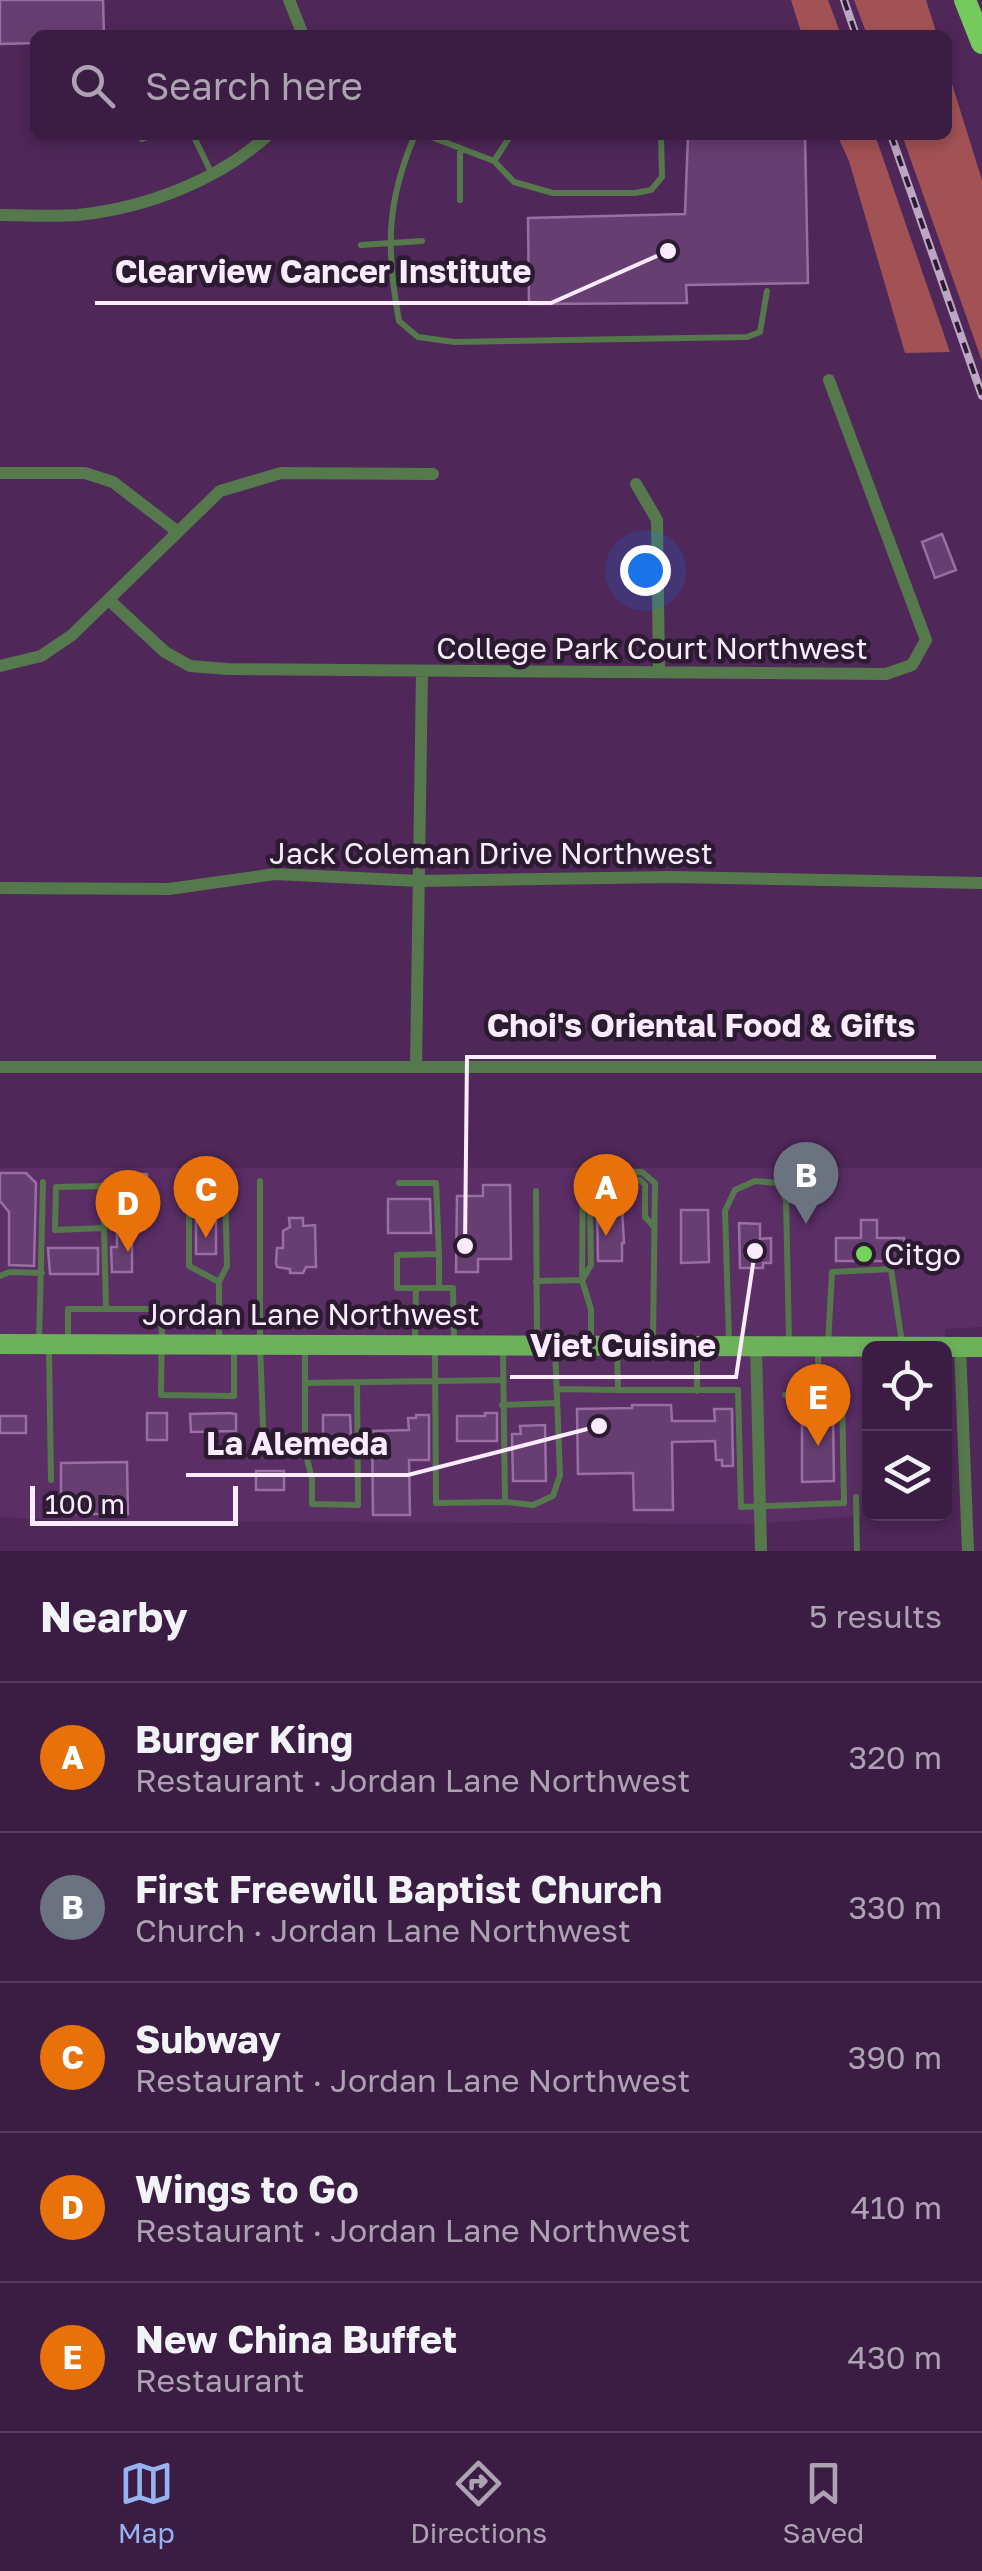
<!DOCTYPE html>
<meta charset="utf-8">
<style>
body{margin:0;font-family:"Golos Text",sans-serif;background:#462a4e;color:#f1f3f6}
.controls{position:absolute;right:30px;bottom:30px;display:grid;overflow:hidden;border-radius:15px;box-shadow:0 5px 15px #0003}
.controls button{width:90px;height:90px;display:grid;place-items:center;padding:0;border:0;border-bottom:2px solid #543b5c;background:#3b1d43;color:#f1f3f6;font:50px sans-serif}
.scale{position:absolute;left:30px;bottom:25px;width:208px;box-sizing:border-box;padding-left:10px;border:5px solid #faecfe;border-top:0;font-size:28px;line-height:35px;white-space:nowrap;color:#faecfe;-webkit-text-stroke:8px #2b1a30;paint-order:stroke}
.you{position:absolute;left:645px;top:570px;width:35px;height:35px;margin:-25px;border:8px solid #fff;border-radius:50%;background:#1a73e8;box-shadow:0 0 0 15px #1a73e833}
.badge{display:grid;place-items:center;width:65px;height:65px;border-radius:50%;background:#95b2f1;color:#fff;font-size:32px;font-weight:700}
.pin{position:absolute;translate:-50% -82px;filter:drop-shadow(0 2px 5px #0008)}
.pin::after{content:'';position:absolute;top:52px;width:35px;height:30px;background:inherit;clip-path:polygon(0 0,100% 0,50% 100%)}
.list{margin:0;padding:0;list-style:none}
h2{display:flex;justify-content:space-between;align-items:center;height:130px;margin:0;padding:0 40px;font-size:42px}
h2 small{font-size:32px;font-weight:400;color:#aca2b2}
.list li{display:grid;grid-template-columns:65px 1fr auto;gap:30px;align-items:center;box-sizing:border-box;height:150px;padding:0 40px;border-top:2px solid #543b5c}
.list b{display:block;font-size:38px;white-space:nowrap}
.list p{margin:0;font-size:32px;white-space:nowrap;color:#aca2b2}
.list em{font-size:32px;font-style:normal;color:#aca2b2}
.icon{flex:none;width:55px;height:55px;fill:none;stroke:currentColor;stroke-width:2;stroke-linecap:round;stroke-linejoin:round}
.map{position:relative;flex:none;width:982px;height:1551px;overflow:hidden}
.search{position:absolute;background:#3b1d43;box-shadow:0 5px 15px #0003;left:30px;right:30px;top:30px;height:110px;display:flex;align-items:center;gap:25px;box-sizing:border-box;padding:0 35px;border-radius:15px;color:#aca2b2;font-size:38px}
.sheet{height:880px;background:#3b1d43}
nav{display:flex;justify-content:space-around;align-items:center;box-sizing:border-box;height:140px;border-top:2px solid #543b5c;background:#3b1d43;font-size:28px;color:#aca2b2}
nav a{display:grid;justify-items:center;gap:5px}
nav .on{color:#95b2f1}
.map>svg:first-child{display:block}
.built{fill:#5b2e66}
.forest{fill:#a25255}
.building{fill:#673e71;stroke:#996ea5;stroke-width:2.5}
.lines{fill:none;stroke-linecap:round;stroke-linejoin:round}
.service{stroke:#56784d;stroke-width:6}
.minor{stroke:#56784d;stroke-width:12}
.primary{stroke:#6db25a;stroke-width:20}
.motorway{stroke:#75ca5e;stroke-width:22}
.rail-casing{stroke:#bda6c3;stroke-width:8}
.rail{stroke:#2b1a30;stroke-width:4;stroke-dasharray:11;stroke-linecap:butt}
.poi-dot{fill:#75d25b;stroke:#2b1a30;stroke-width:4}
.labels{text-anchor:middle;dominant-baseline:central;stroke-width:9;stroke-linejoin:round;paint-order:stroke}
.street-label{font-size:30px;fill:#faecfe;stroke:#2b1a30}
.poi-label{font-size:30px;fill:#faecfe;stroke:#2b1a30;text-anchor:start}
.leader{fill:none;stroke:#faecfe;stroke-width:4}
.callout-dot{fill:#faecfe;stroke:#2b1a30;stroke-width:4}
.callout-label{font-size:32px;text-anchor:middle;font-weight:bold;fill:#faecfe;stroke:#2b1a30;stroke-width:9;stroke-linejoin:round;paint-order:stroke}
</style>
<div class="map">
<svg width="982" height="1551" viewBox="0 0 982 1551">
<rect width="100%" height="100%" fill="#4f2759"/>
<path class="built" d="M0 1168H982V1327L945 1329 949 1478 944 1477V1349H870L869 1473H864L861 1516 755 1524 77 1521 0 1517Z"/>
<path class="forest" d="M791 0H828L841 35H802Z
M854 0H926L937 35H867Z
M947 68 982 180V361L902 135H947Z
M837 135H875L950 352 905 353 849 161Z"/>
<path class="building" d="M0 0H103L104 35H35V43L0 44Z
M688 135H805L808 283 686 285 687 303 529 304 528 218 685 214Z
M942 534 956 570 935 578 922 542Z
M0 1173H26L36 1183 34 1266 9 1265V1212L0 1201Z
M116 1174H147L149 1205H136V1223H133L132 1234V1272H112L111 1247H117Z
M483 1185H510L511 1259H478V1272H456L457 1196H483Z
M388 1199H430L431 1233H388Z
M597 1208H622L624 1243H622V1261H598Z
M681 1210H708L709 1262 681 1263Z
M289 1218H303V1226L315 1225 316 1267H306L303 1273H290V1269L277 1267 276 1263 277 1248H283V1231L290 1227Z
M196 1220H216V1254H196Z
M861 1220H877V1238H904V1261H836V1238H861Z
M739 1223 760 1224V1239L771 1238V1263H763V1268H740Z
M48 1248H98V1274H50Z
M632 1405H671L672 1421H715L714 1409H732L733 1466H722V1460H716L715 1441 672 1442 673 1510H634L633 1473 578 1474 577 1409 632 1408Z
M833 1411 834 1481 802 1482V1412Z
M147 1413H167V1440H147Z
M229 1413 236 1414V1431L191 1432 190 1414Z
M485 1413H497V1441H457V1416H485Z
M323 1415H350L351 1437H323Z
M416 1415H429V1460H409L410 1515H373L372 1431 409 1430 408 1418H416Z
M0 1416H26V1433H0Z
M545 1425 546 1481H513L512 1434H521L520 1426Z
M127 1462 128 1514H61V1463Z
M256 1471H284V1490H256Z"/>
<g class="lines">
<path class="service" d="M142 135V139L152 135
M193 135 211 172
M415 135C386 202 386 250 399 321L418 337 454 342 747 337 760 332 767 291
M426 135 494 161 514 182 553 193H635L651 190 662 177 661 135
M460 148V200
M494 161 511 135
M361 245 422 241
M260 1181V1345L264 1452 305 1451V1349
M399 1183H436L439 1254 397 1255V1288H416L415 1343
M536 1191 537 1343
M104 1228 55 1230 56 1187 103 1186 106 1309
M439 1255V1288H453L454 1343
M0 1276 10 1272 42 1273
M583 1279 591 1265 590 1200 607 1181 640 1180 645 1185V1217L654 1227
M536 1281 582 1280
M416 1288H439
M591 1341V1309L582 1280 583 1173 642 1172 655 1183 653 1341
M729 1341 725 1211 735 1190 755 1181 777 1183 786 1200 789 1340
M39 1342 43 1182
M68 1343V1309H162L161 1395 234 1396V1351
M219 1343V1282L227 1266 225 1185H189V1266L219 1282
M828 1345 832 1272 891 1269 902 1343
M49 1350 51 1480
M617 1350 618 1390H738L741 1507 844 1503 842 1393 785 1395
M818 1350 819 1394
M435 1351 436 1503 505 1502
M503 1351 505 1502 533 1505 553 1496 560 1475 555 1347
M305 1383 502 1380
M557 1389 618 1390
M697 1391V1352
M502 1405 557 1403
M305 1451 312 1479V1504L358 1505 357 1382
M856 1497 857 1551"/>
<path class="minor" d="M289 0 303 35
M0 215C26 215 52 217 78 215 145 208 218 181 268 135
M0 473H85L113 482 178 532
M636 484 657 520 659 672
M109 600 165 652 190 666 228 669 886 674 912 665 926 640 829 380
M0 666 41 656 72 635 220 491 281 473 433 474
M0 888 169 889 275 874 420 881 672 877 982 883
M416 1066 422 672
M0 1067H982
M756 1346 761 1551
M960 1347 968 1551"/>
<path class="primary" d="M0 1344 982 1347"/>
<path class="motorway" d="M965 0 982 43"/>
<g class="rail-casing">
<path id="rail" d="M844 0 856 35
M891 135 982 396"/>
</g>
<use href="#rail" class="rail"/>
</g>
<circle class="poi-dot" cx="864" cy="1254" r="10"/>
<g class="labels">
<g class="street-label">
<text x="652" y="648">College Park Court Northwest</text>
<text x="491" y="853">Jack Coleman Drive Northwest</text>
<text x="311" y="1314">Jordan Lane Northwest</text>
</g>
<g class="poi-label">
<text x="884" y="1254">Citgo</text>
</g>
</g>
<path class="leader" d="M668 251L551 303H95M465 1246L467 1057H936M755 1251L736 1377H510M599 1426L408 1475H186"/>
<g class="callout-dot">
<circle cx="668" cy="251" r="10"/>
<circle cx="465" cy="1246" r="10"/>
<circle cx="755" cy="1251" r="10"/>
<circle cx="599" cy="1426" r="10"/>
</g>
<g class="callout-label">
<text x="323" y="283">Clearview Cancer Institute</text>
<text x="701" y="1037">Choi's Oriental Food &amp; Gifts</text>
<text x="623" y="1357">Viet Cuisine</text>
<text x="297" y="1455">La Alemeda</text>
</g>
</svg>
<div class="controls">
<button><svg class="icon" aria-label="locate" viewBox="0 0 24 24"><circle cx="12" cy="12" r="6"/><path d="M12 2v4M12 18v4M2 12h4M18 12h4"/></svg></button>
<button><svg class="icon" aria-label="layers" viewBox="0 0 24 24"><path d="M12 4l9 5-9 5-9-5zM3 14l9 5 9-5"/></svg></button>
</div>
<div class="scale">100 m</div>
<div class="you"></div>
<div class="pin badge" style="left:606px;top:1236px;background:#e8710a">A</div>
<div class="pin badge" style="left:806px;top:1224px;background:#6b7280">B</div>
<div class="pin badge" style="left:206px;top:1238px;background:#e8710a">C</div>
<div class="pin badge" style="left:128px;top:1252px;background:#e8710a">D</div>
<div class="pin badge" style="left:818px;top:1446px;background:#e8710a">E</div>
<div class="search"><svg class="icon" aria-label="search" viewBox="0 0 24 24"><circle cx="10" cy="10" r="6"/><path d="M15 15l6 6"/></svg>Search here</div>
</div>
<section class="sheet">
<h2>Nearby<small>5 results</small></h2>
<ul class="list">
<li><span class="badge" style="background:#e8710a">A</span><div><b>Burger King</b><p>Restaurant · Jordan Lane Northwest</p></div><em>320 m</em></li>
<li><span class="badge" style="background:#6b7280">B</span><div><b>First Freewill Baptist Church</b><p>Church · Jordan Lane Northwest</p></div><em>330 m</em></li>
<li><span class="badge" style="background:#e8710a">C</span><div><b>Subway</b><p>Restaurant · Jordan Lane Northwest</p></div><em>390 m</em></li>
<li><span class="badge" style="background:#e8710a">D</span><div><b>Wings to Go</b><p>Restaurant · Jordan Lane Northwest</p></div><em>410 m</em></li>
<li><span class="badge" style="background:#e8710a">E</span><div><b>New China Buffet</b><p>Restaurant</p></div><em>430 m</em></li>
</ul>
</section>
<nav>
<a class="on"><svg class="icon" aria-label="map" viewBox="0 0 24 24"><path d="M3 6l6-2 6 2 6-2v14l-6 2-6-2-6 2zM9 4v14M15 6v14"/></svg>Map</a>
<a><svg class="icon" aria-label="directions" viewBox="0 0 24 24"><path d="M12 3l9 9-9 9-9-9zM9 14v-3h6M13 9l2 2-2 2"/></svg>Directions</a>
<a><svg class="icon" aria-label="saved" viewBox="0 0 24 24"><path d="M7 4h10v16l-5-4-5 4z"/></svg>Saved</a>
</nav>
